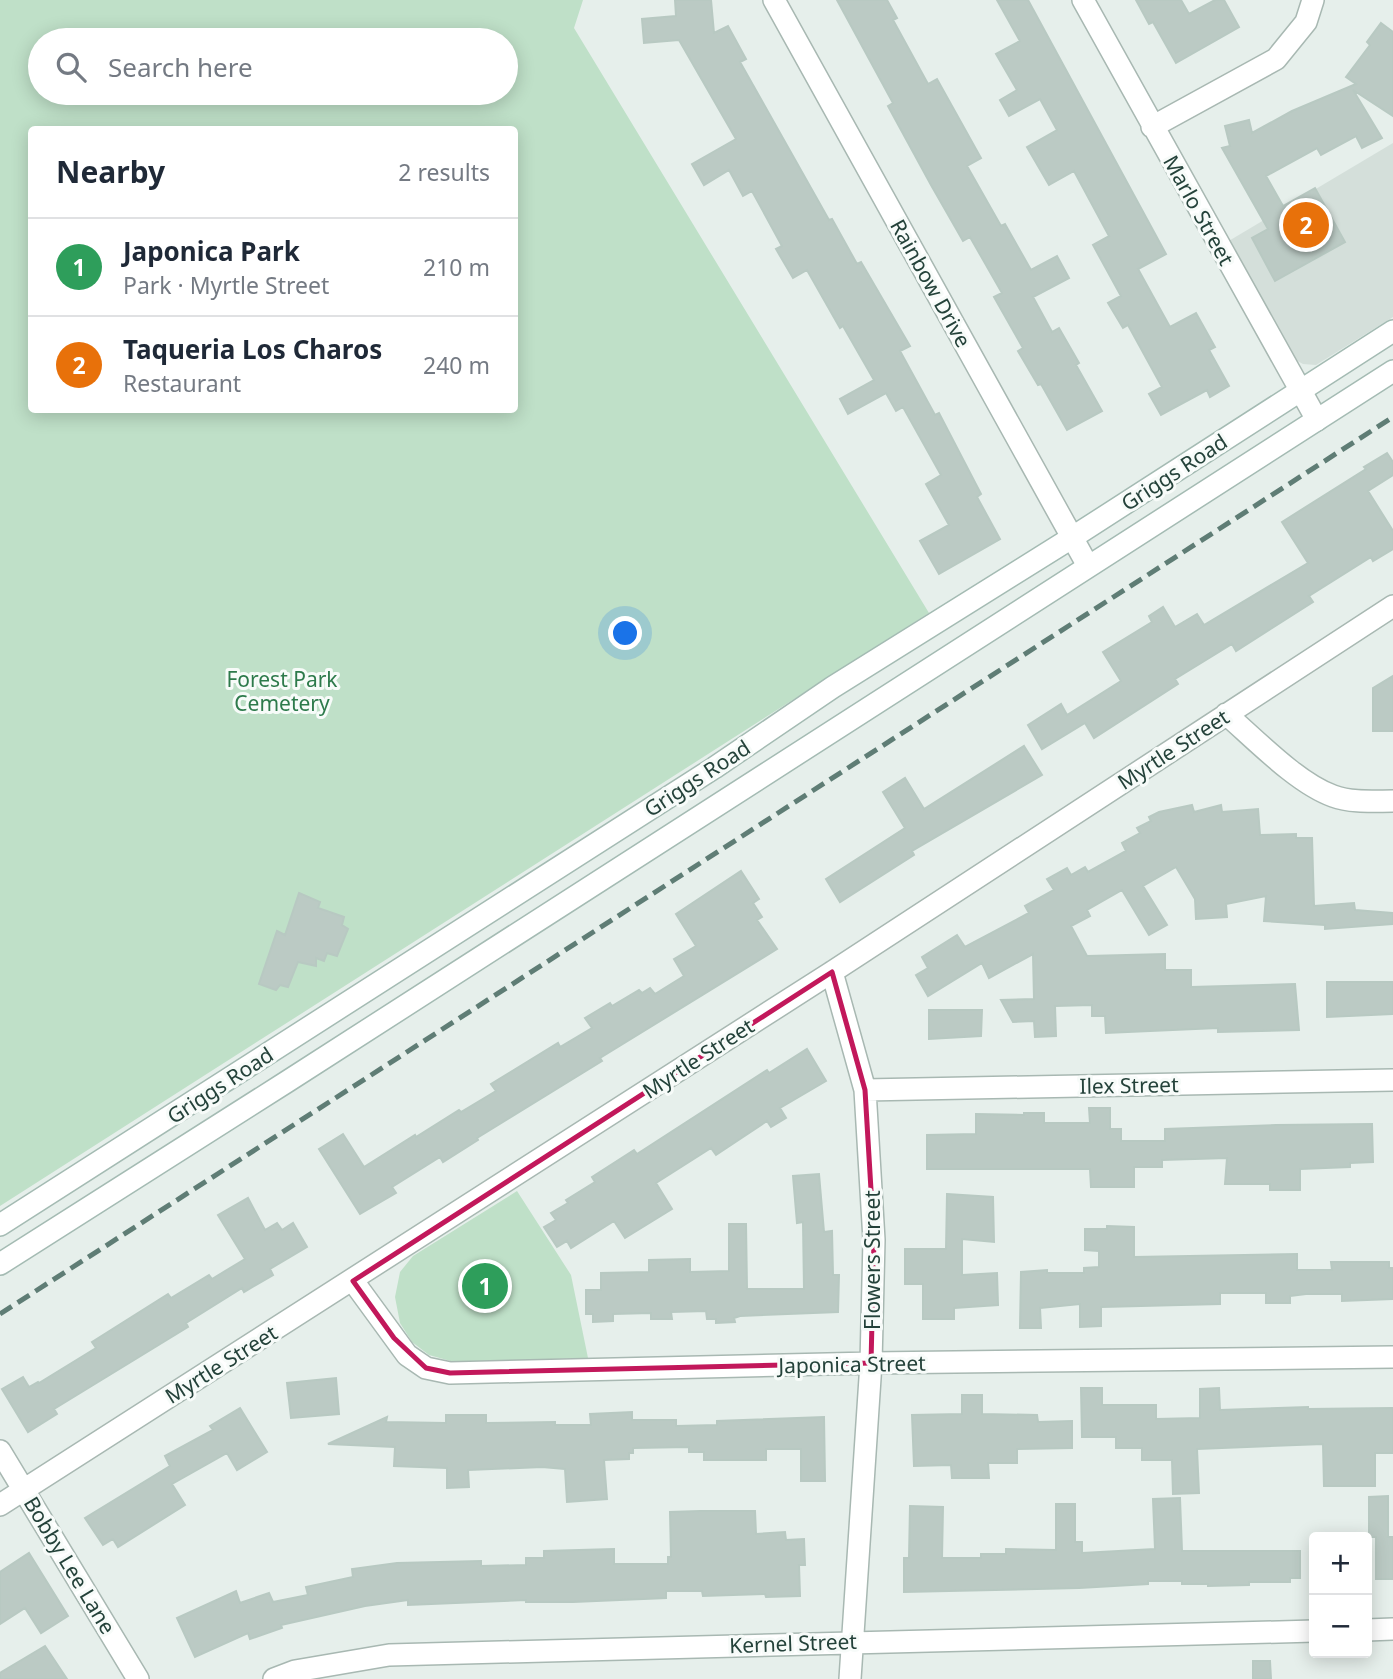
<!DOCTYPE html>
<meta charset="utf-8">
<style>
body{margin:0;font-family:"Noto Sans",sans-serif;background:#f2f2f3;color:#1f2937}
.controls{position:absolute;right:21px;bottom:21px;display:grid;overflow:hidden;border-radius:7px;box-shadow:0 4px 18px #0003}
.controls button{width:63px;height:63px;display:grid;place-items:center;padding:0;border:0;border-bottom:2px solid #e0e1e3;background:#fff;color:#1f2937;font:35px sans-serif}
.you{position:absolute;left:626px;top:634px;width:24px;height:24px;margin:-18px;border:5px solid #fff;border-radius:50%;background:#1a73e8;box-shadow:0 0 0 10px #1a73e833}
.badge{display:grid;place-items:center;width:46px;height:46px;border-radius:50%;background:#7f5249;color:#fff;font-size:23px;font-weight:700}
.pin{position:absolute;translate:-50% -50%;border:4px solid #fff;box-shadow:0 2px 7px #0006}
.list{margin:0;padding:0;list-style:none}
h2{display:flex;justify-content:space-between;align-items:center;height:91px;margin:0;padding:0 28px;font-size:30px}
h2 small{font-size:23px;font-weight:400;color:#747a83}
.list li{display:grid;grid-template-columns:46px 1fr auto;gap:21px;align-items:center;box-sizing:border-box;height:98px;padding:0 28px;border-top:2px solid #e0e1e3}
.list b{display:block;font-size:26px;white-space:nowrap}
.list p{margin:0;font-size:23px;white-space:nowrap;color:#747a83}
.list em{font-size:23px;font-style:normal;color:#747a83}
.icon{flex:none;width:38px;height:38px;fill:none;stroke:currentColor;stroke-width:2;stroke-linecap:round;stroke-linejoin:round}
.map{position:relative;flex:none;width:1393px;height:1679px;overflow:hidden}
.search{position:absolute;background:#fff;box-shadow:0 4px 18px #0003;left:28px;top:28px;width:490px;height:77px;display:flex;align-items:center;gap:18px;box-sizing:border-box;padding:0 24px;border-radius:38px;color:#747a83;font-size:26px}
.panel{position:absolute;background:#fff;box-shadow:0 4px 18px #0003;left:28px;top:126px;width:490px;height:287px;border-radius:7px}
.map>svg:first-child{display:block}
.built{fill:#d4dfda}
.green{fill:#bfe0c8;fill-rule:evenodd}
.building{fill:#bbcac4;stroke:#b8c9c2;stroke-width:2}
.lines{fill:none;stroke-linecap:round;stroke-linejoin:round}
.minor-casing{stroke:#a8b8b2;stroke-width:24}
.secondary-casing{stroke:#a4bbb3;stroke-width:24}
.minor{stroke:#fff;stroke-width:21}
.secondary{stroke:#fff;stroke-width:21}
.rail{stroke:#5f7d75;stroke-width:5;stroke-dasharray:14 7;stroke-linecap:butt}
.marked{fill:none;stroke:#c2185b;stroke-width:5;stroke-linejoin:round}
.labels{text-anchor:middle;dominant-baseline:central;stroke-width:6;stroke-linejoin:round;paint-order:stroke}
.street-label{font-size:21px;fill:#24423a;stroke:#f7fbf9}
.park-label{font-size:21px;fill:#2d7a4b;stroke:#f7fbf9}
</style>
<div class="map">
<svg width="1393" height="1679" viewBox="0 0 1393 1679">
<rect width="100%" height="100%" fill="#e6efeb"/>
<path class="built" d="M1393 143V317L1316 365 1303 364 1294 359 1227 242Z"/>
<path class="green" d="M0 0H583L574 28 929 613 0 1206ZM40 40H506V93H40ZM32 130H514V410H32Z
M517 1191 571 1275 588 1358 454 1362 429 1355 412 1342 400 1323 395 1297 400 1272 413 1256Z"/>
<path class="building" d="M675 0H711L714 33 728 26 746 59 740 62 829 220 832 219 857 264 861 262 910 346 900 351 935 415 939 413 981 494 977 497 1000 539 939 574 920 541 949 525 926 484 941 475 903 407 896 411 886 393 848 414 840 399 874 380 843 326 840 328 807 270 793 278 776 249 782 246 752 191 743 196 729 170 704 185 692 164 736 139 679 40 644 43 642 19 676 16Z
M837 0H887L897 18 893 20 928 84 937 79 981 158 967 166 1001 226 1005 224 1031 270 1057 256 1069 278 1033 297 1052 332 1059 328 1079 363 1076 365 1102 411 1067 430 1041 384 1038 385 1018 351 1023 348 994 297 1002 293 970 237 963 241 931 185 888 106 893 103Z
M997 0H1028L1166 254 1138 269 1170 327 1196 313 1215 347 1209 350 1229 386 1210 397 1207 390 1161 415 1149 394 1162 387 1128 325 1123 328 1108 303 1121 296 1093 245 1109 236 1074 171 1049 185 1027 147 1057 130 1040 99 1009 116 1000 100 1017 90 996 54 1020 41Z
M1136 0H1181L1189 14 1215 0H1224L1239 27 1176 63 1153 22 1149 24Z
M1381 23 1393 32V116L1353 90 1382 138 1362 148 1356 136 1321 155 1317 148 1266 176 1283 206 1315 188 1345 242 1275 281 1252 238 1268 229 1222 148 1230 146 1225 126 1249 120 1252 133 1292 111 1356 84 1346 77 1370 45 1367 42Z
M1387 453 1393 462V475L1368 491 1393 531V549L1373 561 1371 557 1309 596 1313 602 1236 651 1232 644 1175 679 1178 684 1094 738 1085 723 1042 749 1028 725 1061 704 1067 715 1121 681 1103 652 1152 622 1149 616 1163 607 1175 627 1197 614 1204 625 1308 563 1282 522 1366 469 1364 467Z
M1393 676V731H1373V688Z
M1024 746 1042 775 912 851 914 855 840 902 826 879 905 828 883 792 905 778 924 809Z
M1192 805 1194 812 1221 805 1222 812 1258 809 1260 835 1296 834V838H1312L1314 906 1354 903 1355 910 1393 913V924L1325 929V925L1264 921 1266 896 1226 904 1227 917 1196 919 1195 899 1176 867 1143 886 1167 925 1149 935 1122 890 1087 910 1090 916 1071 926 1087 956 1165 954V970H1191V987L1295 984 1299 1030 1218 1032V1028L1106 1033 1105 1016H1092V1005L1055 1006 1056 1036 1035 1037 1034 1021 1013 1022 1001 1000 1034 999 1033 954 989 978 982 963 928 996 916 975 928 968 922 957 957 935 965 947 1029 913 1025 906 1054 890 1047 879 1067 868 1071 875 1085 867 1088 872 1126 851 1122 843 1140 833 1137 828 1151 821 1149 817 1159 812Z
M741 871 759 899 753 903 762 917 757 920 777 949 600 1058 602 1061 477 1138 478 1140 443 1162 440 1157 392 1187 396 1193 360 1214 319 1149 343 1134 364 1167 415 1135 416 1137 459 1110 461 1112 496 1091 491 1084 558 1043 560 1047 592 1028 585 1018 610 1003 612 1006 639 990 642 993 650 988 655 994 684 976 674 959 696 946 676 914Z
M299 893 320 902 318 908 344 917 342 925 348 929 337 956 327 953 324 961 316 958V966L298 962 288 987 280 985 276 990 259 984 277 931 285 935Z
M1327 982H1393V1014L1327 1017Z
M929 1010H982L981 1036 929 1039Z
M807 1049 826 1081 780 1108 786 1118 771 1127 767 1121 716 1155 711 1148 656 1183 672 1209 625 1238 614 1221 571 1248 567 1241 557 1247 544 1227 556 1220 551 1213 568 1203 566 1200 595 1182 592 1177 634 1150 637 1154 767 1070 769 1073Z
M1089 1108H1110V1129H1121V1141H1165V1129L1276 1125 1372 1124 1373 1162 1350 1163V1167L1300 1169V1190H1270V1184H1225L1227 1158 1162 1160V1167H1134V1187H1091L1090 1169H927V1135L976 1134V1114L1024 1115V1113H1044V1123H1090Z
M819 1174 824 1232 832 1231 833 1275H839L838 1312 740 1316 734 1318 735 1322 716 1323V1319H707L706 1311 671 1312 672 1319H651V1313L613 1314V1321L593 1322V1314H586V1290H601V1273L649 1272V1260L690 1259V1272L729 1271V1224H746L747 1289H804L803 1222 797 1223 793 1176Z
M947 1194 993 1197 994 1242 962 1239V1275L997 1273 998 1305 954 1308V1319H923V1284H905V1249H946Z
M248 1198 265 1230 277 1223 282 1230 293 1223 307 1247 270 1269 273 1275 244 1292 242 1288 186 1323 188 1327 54 1409 57 1414 28 1432 2 1389 23 1377 29 1387 38 1382 39 1383 96 1348 92 1342 168 1294 171 1298 209 1275 212 1279 245 1259 218 1215Z
M1107 1226 1134 1227V1257L1297 1254V1270H1332L1331 1262H1389V1268H1393V1299L1342 1301V1294H1306L1290 1296V1303H1266V1293H1220V1304L1101 1307V1326L1080 1327V1304L1040 1308 1041 1328H1020L1021 1272 1047 1270V1273H1084V1268L1099 1267V1251L1085 1250V1229H1107Z
M336 1378 339 1414 291 1418 287 1383Z
M1081 1388H1102V1405H1156V1419L1200 1418V1389L1219 1388 1220 1410 1308 1407V1409L1393 1408V1453H1375V1486H1324L1323 1444 1197 1449 1199 1493 1173 1494 1172 1460H1142V1448H1116V1437H1082Z
M962 1395H982V1414L1037 1415 1038 1422 1072 1421V1448L1017 1449V1463H988L989 1478H952L951 1465 914 1466 912 1415 962 1414Z
M240 1408 267 1452 237 1470 227 1453 172 1484 185 1505 118 1547 113 1539 103 1545 85 1518 170 1466 165 1456 213 1430 210 1426Z
M632 1412V1420H676V1426L717 1425V1421L824 1417 825 1481H801V1449H766V1460H704V1452H689V1447L633 1448V1453H629V1459L604 1460 607 1499 567 1502 565 1469 542 1467 468 1470 469 1487 447 1488V1468L394 1466 395 1447 328 1444 387 1417 386 1422 446 1423V1415H486V1423L555 1422V1425H591L590 1414Z
M1388 1496V1537H1393V1579H1376V1537H1369V1497Z
M1180 1498 1182 1551H1300V1578H1290V1582H1249V1585L1208 1586V1584H1182V1581H1148V1584L1079 1588 904 1592V1558H909L910 1506 943 1507 942 1558H981V1554H1006V1549L1056 1550V1504H1075V1542H1082V1553L1155 1549 1153 1499Z
M700 1511H755L756 1534 785 1532 786 1540 804 1539 805 1565H799L800 1596 766 1597 765 1594 703 1596 702 1591H666V1598L573 1602H526V1600L408 1605V1600L365 1606 281 1625 282 1628 250 1639 248 1633 195 1657 177 1618 236 1591 240 1603 269 1593 273 1602 308 1595 306 1587 353 1577 352 1569 397 1563 481 1561V1566L526 1565V1558H544V1551L614 1549V1564H668V1557H671L670 1512Z
M29 1553 68 1616 41 1633 25 1608 0 1624V1572Z
M45 1646 67 1679H0V1673Z
M1253 1661H1270L1271 1679H1253Z"/>
<g class="lines">
<g class="minor-casing">
<path id="minor" d="M774 0 1088 566
M1083 0 1317 420
M1152 127 1276 59 1306 22 1313 0
M1226 714C1256 740 1297 783 1333 796 1352 803 1374 801 1393 801
M832 972 865 1090 874 1240 871 1363 850 1679
M865 1090 1393 1080
M353 1281 407 1355 426 1368 450 1373 871 1363 1393 1357
M0 1451 138 1679
M0 1505 832 972 1393 606
M1367 1630 1393 1629
M274 1679 295 1671 389 1655 1314 1631"/>
</g>
<g class="secondary-casing">
<path id="secondary" d="M0 1225 714 768 833 687 1073 537 1393 331
M0 1264 288 1081 1393 371"/>
</g>
<use href="#minor" class="minor"/>
<use href="#secondary" class="secondary"/>
<path class="rail" d="M0 1314 1393 417"/>
</g>
<path class="marked" d="M832 972 865 1090 874 1240 871 1363 450 1373 426 1368 394 1338 353 1281Z"/>
<g class="labels">
<g class="street-label">
<text transform="translate(1199 210) rotate(61)">Marlo Street</text>
<text transform="translate(931 283) rotate(61)">Rainbow Drive</text>
<text transform="translate(1174 472) rotate(-33)">Griggs Road</text>
<text transform="translate(1173 749) rotate(-33)">Myrtle Street</text>
<text transform="translate(697 778) rotate(-33)">Griggs Road</text>
<text transform="translate(698 1058) rotate(-33)">Myrtle Street</text>
<text transform="translate(220 1085) rotate(-33)">Griggs Road</text>
<text transform="translate(1129 1085) rotate(-1)">Ilex Street</text>
<text transform="translate(872 1260) rotate(-90)">Flowers Street</text>
<text transform="translate(221 1364) rotate(-32)">Myrtle Street</text>
<text transform="translate(852 1364) rotate(-1)">Japonica Street</text>
<text transform="translate(70 1565) rotate(59)">Bobby Lee Lane</text>
<text transform="translate(793 1643) rotate(-2)">Kernel Street</text>
</g>
<g class="park-label">
<text x="282" y="679">Forest Park<tspan x="282" dy="24">Cemetery</tspan></text>
</g>
</g>
</svg>
<div class="controls">
<button>+</button>
<button>−</button>
</div>
<div class="you"></div>
<div class="pin badge" style="left:485px;top:1286px;background:#2e9e5b">1</div>
<div class="pin badge" style="left:1306px;top:225px;background:#e8710a">2</div>
<div class="search"><svg class="icon" aria-label="search" viewBox="0 0 24 24"><circle cx="10" cy="10" r="6"/><path d="M15 15l6 6"/></svg>Search here</div>
<section class="panel">
<h2>Nearby<small>2 results</small></h2>
<ul class="list">
<li><span class="badge" style="background:#2e9e5b">1</span><div><b>Japonica Park</b><p>Park · Myrtle Street</p></div><em>210 m</em></li>
<li><span class="badge" style="background:#e8710a">2</span><div><b>Taqueria Los Charos</b><p>Restaurant</p></div><em>240 m</em></li>
</ul>
</section>
</div>
